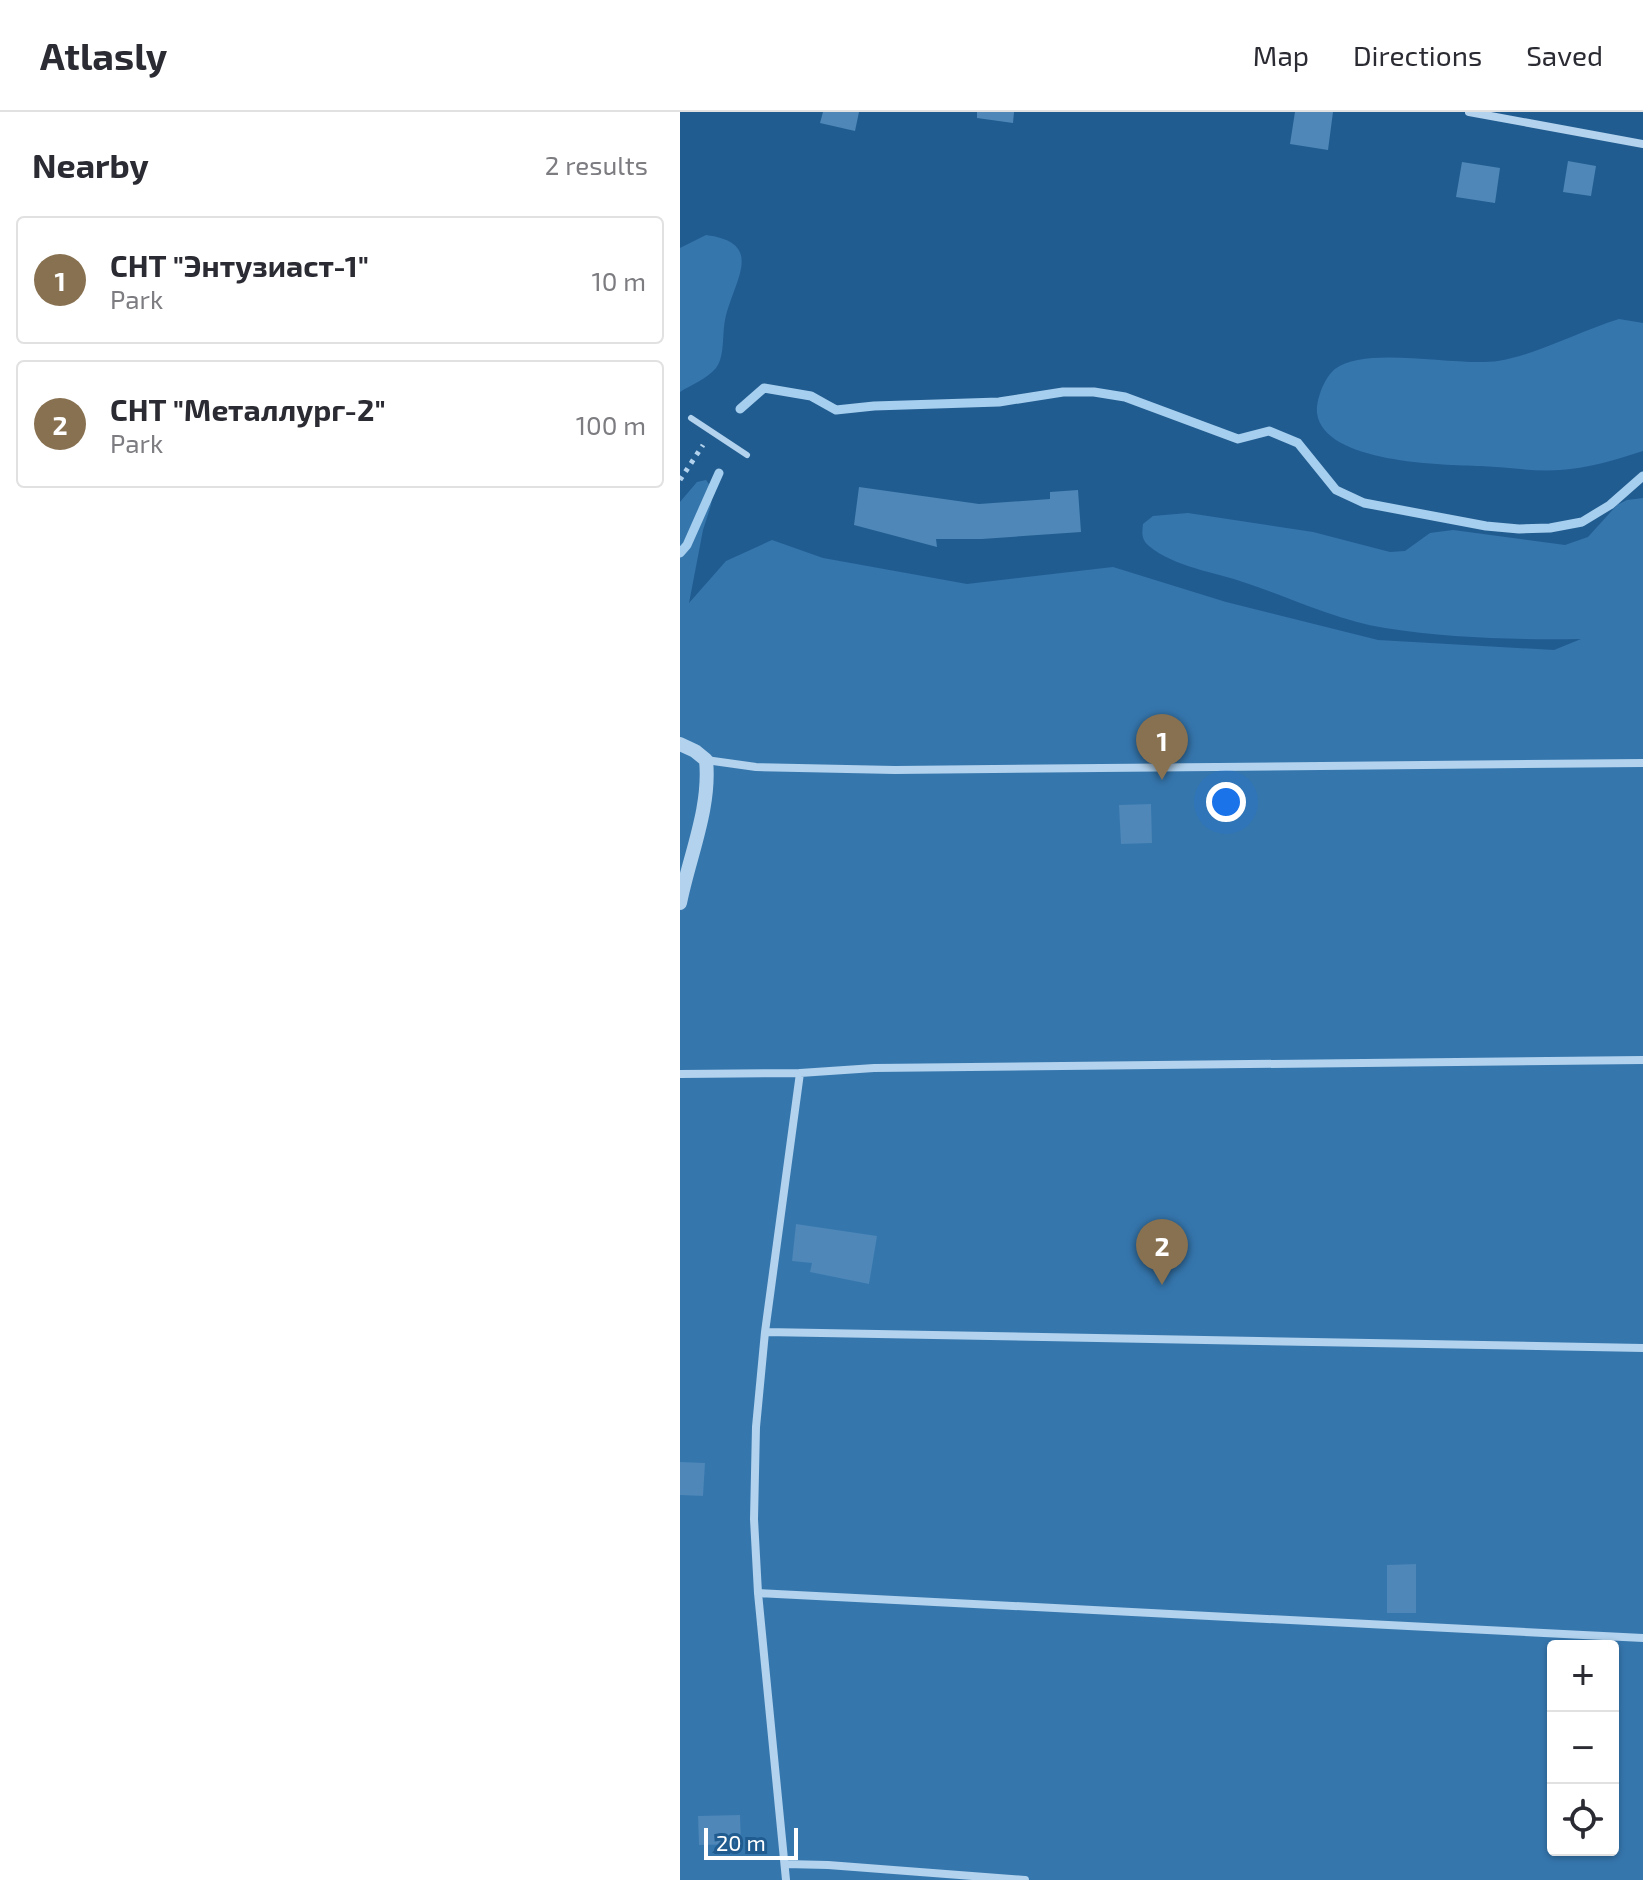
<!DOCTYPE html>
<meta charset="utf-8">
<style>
body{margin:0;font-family:"Exo 2",sans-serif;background:#f7f7f7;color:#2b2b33}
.controls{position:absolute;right:24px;bottom:24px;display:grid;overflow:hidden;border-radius:8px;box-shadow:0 2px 6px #0004}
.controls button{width:72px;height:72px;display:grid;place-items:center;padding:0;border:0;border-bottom:2px solid #e1e1e2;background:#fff;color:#2b2b33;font:40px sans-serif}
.scale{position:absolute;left:24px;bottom:20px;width:94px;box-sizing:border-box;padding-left:8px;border:4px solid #fff;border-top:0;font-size:22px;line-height:28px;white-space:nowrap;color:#fff;-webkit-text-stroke:6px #215c90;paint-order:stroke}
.you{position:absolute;left:546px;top:690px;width:28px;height:28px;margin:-20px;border:6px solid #fff;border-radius:50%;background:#1a73e8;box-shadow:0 0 0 12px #1a73e833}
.badge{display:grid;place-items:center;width:52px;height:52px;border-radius:50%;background:#887150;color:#fff;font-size:26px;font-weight:700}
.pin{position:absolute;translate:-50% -66px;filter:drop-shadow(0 2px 4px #0008)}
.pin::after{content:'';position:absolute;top:42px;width:28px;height:24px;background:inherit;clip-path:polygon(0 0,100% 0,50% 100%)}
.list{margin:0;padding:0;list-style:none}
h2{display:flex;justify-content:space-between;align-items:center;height:104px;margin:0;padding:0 32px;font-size:34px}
h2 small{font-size:26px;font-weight:400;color:#7c7c81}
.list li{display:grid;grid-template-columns:52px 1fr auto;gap:24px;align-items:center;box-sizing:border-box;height:128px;margin:0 16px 16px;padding:0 16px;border:2px solid #e1e1e2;border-radius:8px}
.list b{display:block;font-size:30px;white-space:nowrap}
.list p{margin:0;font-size:26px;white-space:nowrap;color:#7c7c81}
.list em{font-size:26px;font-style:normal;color:#7c7c81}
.icon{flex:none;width:44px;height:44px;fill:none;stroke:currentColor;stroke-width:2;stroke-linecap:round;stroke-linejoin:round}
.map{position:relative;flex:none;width:963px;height:1768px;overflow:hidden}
header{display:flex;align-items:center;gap:48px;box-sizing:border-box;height:112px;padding:0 40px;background:#fff;border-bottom:2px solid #e1e1e2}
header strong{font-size:38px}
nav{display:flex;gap:44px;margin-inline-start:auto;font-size:28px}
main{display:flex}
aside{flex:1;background:#fff}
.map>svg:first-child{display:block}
.green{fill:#3576ad;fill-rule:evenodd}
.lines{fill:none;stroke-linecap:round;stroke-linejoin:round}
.stream{stroke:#a6ceee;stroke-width:9}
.building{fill:#4e87b8}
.path{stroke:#b2d2ed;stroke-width:5;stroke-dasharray:4 6;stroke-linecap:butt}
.service{stroke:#b2d2ed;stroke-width:6}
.minor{stroke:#b2d2ed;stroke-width:8}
.tertiary{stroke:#b2d2ed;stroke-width:14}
</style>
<header>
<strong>Atlasly</strong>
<nav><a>Map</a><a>Directions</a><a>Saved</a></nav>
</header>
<main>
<aside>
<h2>Nearby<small>2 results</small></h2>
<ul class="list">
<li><span class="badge">1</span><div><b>СНТ &quot;Энтузиаст-1&quot;</b><p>Park</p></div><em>10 m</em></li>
<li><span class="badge">2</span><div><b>СНТ &quot;Металлург-2&quot;</b><p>Park</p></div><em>100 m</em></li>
</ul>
</aside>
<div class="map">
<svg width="963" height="1768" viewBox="0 0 963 1768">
<rect width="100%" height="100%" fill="#215c90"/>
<path class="green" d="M26 123C87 131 53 169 45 208 42 222 45 245 36 256 28 266 11 273 0 280V136Z
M939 207 963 211V339C935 348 909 356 880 358 853 360 828 355 801 354 763 353 643 351 637 301 636 288 644 266 655 257 686 233 777 255 818 249 856 243 900 219 939 207Z
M26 368 33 378 31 393 23 418 9 491 46 449 92 428 143 446 287 472 433 455 546 490 698 528 874 538 901 527C836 528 769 526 705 516 656 508 612 486 566 471 535 460 494 455 469 434 461 427 462 421 463 412L473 404 508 401 633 420 710 440 725 439 750 421 773 418 885 433 908 425 937 393 947 388 963 386V1768H0V390L17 370ZM873 1534H933V1738H873Z"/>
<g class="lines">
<path class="stream" d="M60 297 84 276 131 284 156 298 194 294 319 290 383 280H414L445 285 558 327 589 319 618 331 656 378 684 391 806 414 839 417 870 416 902 410 930 393 963 364
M0 441 7 433 39 361"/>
</g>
<path class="building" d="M143 0H179L175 19 140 11Z
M297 0H334L333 11 297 6Z
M615 0H653L648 38 610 32Z
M888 49 916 54 911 84 883 80Z
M782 50 820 56 815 91 776 85Z
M179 375 299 392 370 387V380L398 378 401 420 302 427H256L257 435 174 413Z
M471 692 472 731 441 732 439 693Z
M116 1112 197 1124 189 1172 130 1160 132 1151 112 1149Z
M0 1350 25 1351 23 1384 0 1383Z
M736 1452V1501H707V1453Z
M60 1703 61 1732 19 1733 18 1704Z"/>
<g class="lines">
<path class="path" d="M0 368 23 333"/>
<path class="service" d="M11 306 67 343"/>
<path class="minor" d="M789 0 963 32
M26 648 76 655 215 658 963 651
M0 962 120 961 194 956 963 948
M85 1220 963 1236
M78 1481 963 1526
M105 1752 148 1753 345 1768
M106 1768 78 1481 74 1407 76 1315 85 1220 120 961"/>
<path class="tertiary" d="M0 632 15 639 26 648C31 696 9 745 0 791"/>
</g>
</svg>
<div class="controls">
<button>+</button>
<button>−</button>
<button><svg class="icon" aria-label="locate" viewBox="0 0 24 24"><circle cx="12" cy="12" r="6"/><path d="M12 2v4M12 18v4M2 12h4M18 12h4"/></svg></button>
</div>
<div class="scale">20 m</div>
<div class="you"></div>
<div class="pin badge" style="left:482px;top:668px">1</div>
<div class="pin badge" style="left:482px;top:1173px">2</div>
</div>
</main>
